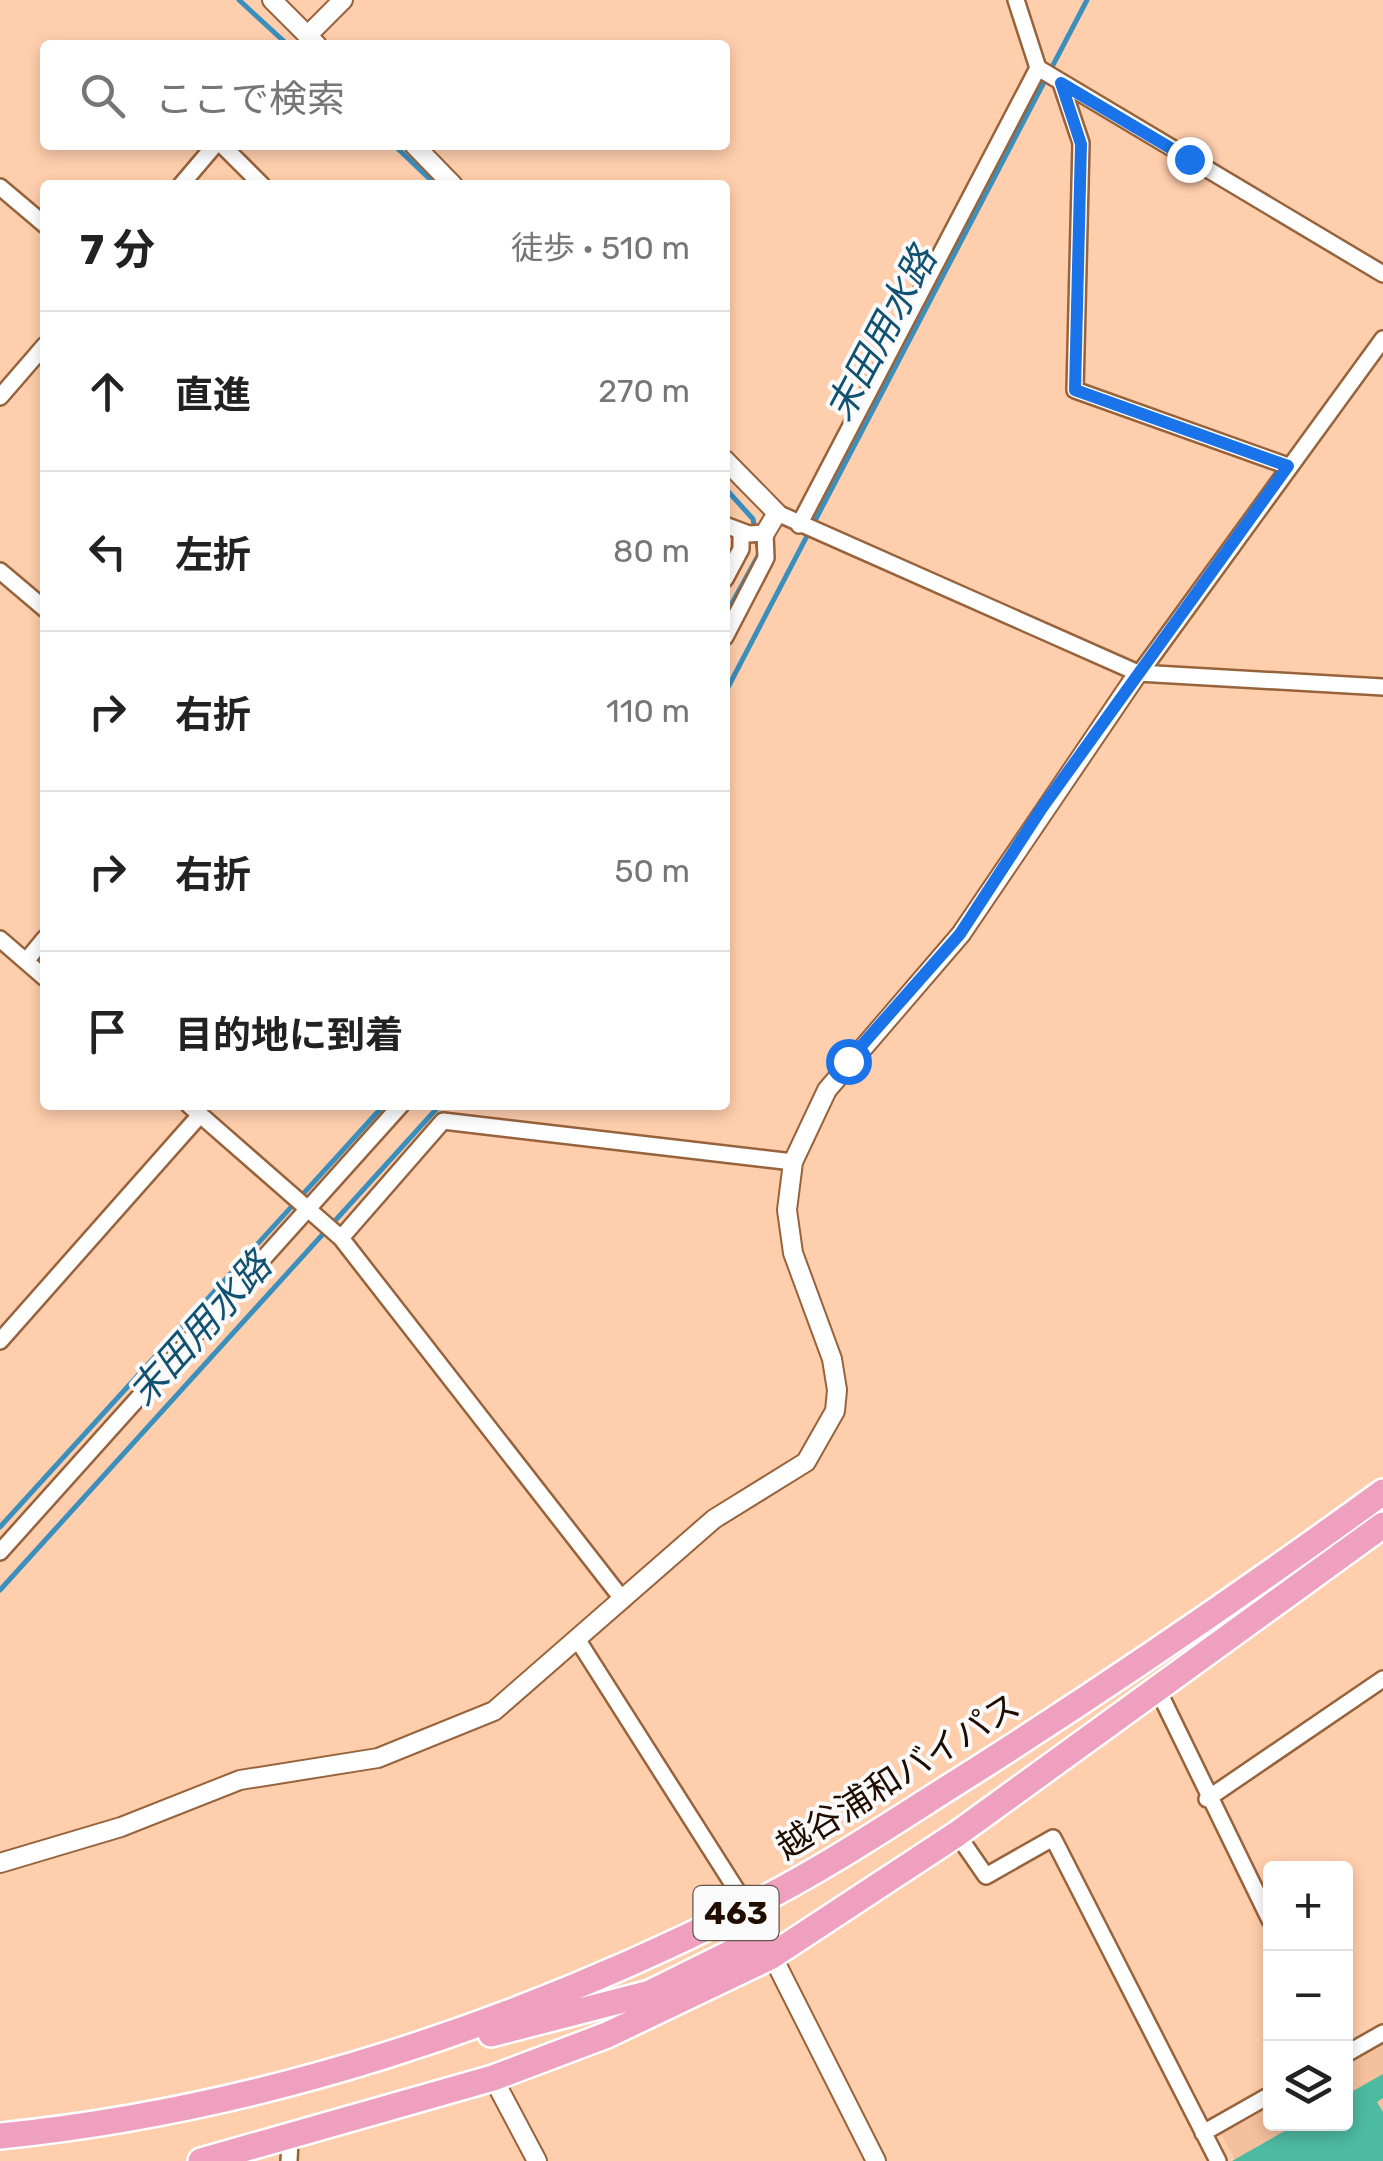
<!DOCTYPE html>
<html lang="ja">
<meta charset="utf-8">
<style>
body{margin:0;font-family:Rubik,"Noto Sans JP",sans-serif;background:#f2f2f2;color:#222}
.controls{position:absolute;right:30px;bottom:30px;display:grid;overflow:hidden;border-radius:10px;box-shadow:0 5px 15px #0003}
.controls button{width:90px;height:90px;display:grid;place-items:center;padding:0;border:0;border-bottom:2px solid #e0e0e0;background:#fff;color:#222;font:50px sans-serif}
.stop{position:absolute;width:30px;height:30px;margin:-22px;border:8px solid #1a73e8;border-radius:50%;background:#fff}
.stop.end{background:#1a73e8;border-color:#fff;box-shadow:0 2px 10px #0008}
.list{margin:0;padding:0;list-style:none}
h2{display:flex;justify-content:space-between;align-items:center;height:130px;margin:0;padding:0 40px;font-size:42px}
h2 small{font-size:32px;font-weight:400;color:#767676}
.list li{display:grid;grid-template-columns:65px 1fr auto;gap:30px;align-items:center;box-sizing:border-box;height:160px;padding:0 40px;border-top:2px solid #e0e0e0}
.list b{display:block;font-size:38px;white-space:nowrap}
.list em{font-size:32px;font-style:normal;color:#767676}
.icon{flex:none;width:55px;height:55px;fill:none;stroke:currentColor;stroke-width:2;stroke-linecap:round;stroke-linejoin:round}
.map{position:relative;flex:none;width:1383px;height:2161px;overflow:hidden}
.search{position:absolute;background:#fff;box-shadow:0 5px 15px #0003;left:40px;top:40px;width:690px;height:110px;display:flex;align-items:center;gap:25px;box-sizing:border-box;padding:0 35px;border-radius:10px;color:#767676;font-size:38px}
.panel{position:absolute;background:#fff;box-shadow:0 5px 15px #0003;left:40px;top:180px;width:690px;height:930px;border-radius:10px}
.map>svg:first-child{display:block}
.built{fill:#f5c09c}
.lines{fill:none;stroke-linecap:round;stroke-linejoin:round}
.stream{stroke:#3a8fbd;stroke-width:5}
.building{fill:#4dbaa2}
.minor-casing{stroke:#98633b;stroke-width:20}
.tertiary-casing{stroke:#98633b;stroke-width:22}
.trunk-casing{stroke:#fff;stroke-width:30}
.minor{stroke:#fff;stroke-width:15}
.tertiary{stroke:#fff;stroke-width:18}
.trunk{stroke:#eea0be;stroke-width:25}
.route{stroke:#1a73e8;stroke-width:12}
.labels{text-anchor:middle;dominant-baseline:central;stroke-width:8;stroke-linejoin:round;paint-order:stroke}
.shield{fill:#fafafa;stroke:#62544b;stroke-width:2.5}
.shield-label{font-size:32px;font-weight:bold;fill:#210d00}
.street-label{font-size:35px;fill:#210d00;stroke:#fafafa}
.water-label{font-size:38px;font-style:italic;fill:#115272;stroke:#fafafa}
</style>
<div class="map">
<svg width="1383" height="2161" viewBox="0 0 1383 2161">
<rect width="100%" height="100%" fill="#ffcead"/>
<path class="built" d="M1383 2044V2161H1236L1221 2134 1270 2106V2124H1346V2065Z"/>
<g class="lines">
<path class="stream" d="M239 0 288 45
M394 145 436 185
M725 488 753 519 759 554 725 616
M725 693 1087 0
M0 1527 384 1105
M0 1590 440 1105"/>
</g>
<path class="building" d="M1383 2074V2098L1377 2102 1383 2112V2161H1232L1297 2124H1346V2095Z"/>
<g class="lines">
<g class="minor-casing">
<path id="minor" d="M1016 0 1038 68 1383 274
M1061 83 1081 143 1075 390 1288 466
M222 145 262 185
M181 185 215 145
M0 187 45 225
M0 397 45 345
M777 513 1138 673 1383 687
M725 525 749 534 765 533 766 558 725 637
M799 525 1038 68
M0 571 45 609
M725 579 741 549V532
M1140 673 1383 339
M0 939 45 978
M26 961 45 938
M189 1105 341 1238 623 1600
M341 1238 443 1121 793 1162
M0 1341 200 1115
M0 1552 401 1105
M579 1642 748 1908
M1157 1688 1270 1920
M1207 1799 1383 1679
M957 1834 986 1876 1053 1838 1218 2161
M1346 2054 1383 2033
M1203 2133 1270 2095
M289 2161 290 2139"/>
</g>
<g class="tertiary-casing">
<path id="tertiary" d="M272 0 317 45
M307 36 343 0
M414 145 453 185
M725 460 777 513 765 533
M0 1863 121 1827 240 1780 378 1758 494 1711 714 1519 806 1462 835 1411 837 1390 832 1359 793 1253 787 1210 793 1162 827 1090 961 934 1138 673
M748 1908 876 2161
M493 2078 537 2161"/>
</g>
<g class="trunk-casing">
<path id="trunk" d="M491 2034 650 1993 761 1938
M0 2136C258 2110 515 2025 746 1908 825 1869 898 1819 973 1772 1114 1682 1247 1591 1383 1492
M201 2161 493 2078 607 2035 770 1957 957 1834 1383 1525"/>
</g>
<use href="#minor" class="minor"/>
<use href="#tertiary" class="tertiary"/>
<use href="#trunk" class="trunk"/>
</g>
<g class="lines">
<path class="route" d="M848 1061 960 934 1042 808 1288 466 1075 390 1081 144 1061 83 1189 159"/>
</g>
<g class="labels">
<rect class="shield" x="693.5" y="1886" width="85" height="54" rx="8"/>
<g class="shield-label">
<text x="736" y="1913">463</text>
</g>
<g class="street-label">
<text transform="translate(898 1776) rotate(-32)">越谷浦和バイパス</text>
</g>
<g class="water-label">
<text transform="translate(881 334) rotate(-62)">末田用水路</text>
<text transform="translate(200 1329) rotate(-48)">末田用水路</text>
</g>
</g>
</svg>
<div class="controls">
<button>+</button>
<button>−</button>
<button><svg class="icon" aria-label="layers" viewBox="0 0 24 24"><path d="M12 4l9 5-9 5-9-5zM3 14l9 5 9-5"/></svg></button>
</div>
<div class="stop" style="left:848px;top:1061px"></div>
<div class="stop end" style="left:1189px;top:159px"></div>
<div class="search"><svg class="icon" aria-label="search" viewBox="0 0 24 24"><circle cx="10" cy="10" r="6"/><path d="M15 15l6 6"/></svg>ここで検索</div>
<section class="panel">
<h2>7 分<small>徒歩 · 510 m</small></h2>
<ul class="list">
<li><svg class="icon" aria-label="ahead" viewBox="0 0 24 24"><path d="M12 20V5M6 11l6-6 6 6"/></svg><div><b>直進</b></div><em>270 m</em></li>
<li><svg class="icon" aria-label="left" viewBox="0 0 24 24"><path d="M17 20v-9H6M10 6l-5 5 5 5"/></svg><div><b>左折</b></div><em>80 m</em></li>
<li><svg class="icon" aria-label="right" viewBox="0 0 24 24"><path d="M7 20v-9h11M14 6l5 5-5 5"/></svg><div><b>右折</b></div><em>110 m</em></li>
<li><svg class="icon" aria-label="right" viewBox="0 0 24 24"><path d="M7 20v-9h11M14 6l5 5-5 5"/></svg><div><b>右折</b></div><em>50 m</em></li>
<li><svg class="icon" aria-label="arrive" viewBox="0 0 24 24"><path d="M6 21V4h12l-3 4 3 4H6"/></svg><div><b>目的地に到着</b></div></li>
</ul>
</section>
</div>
